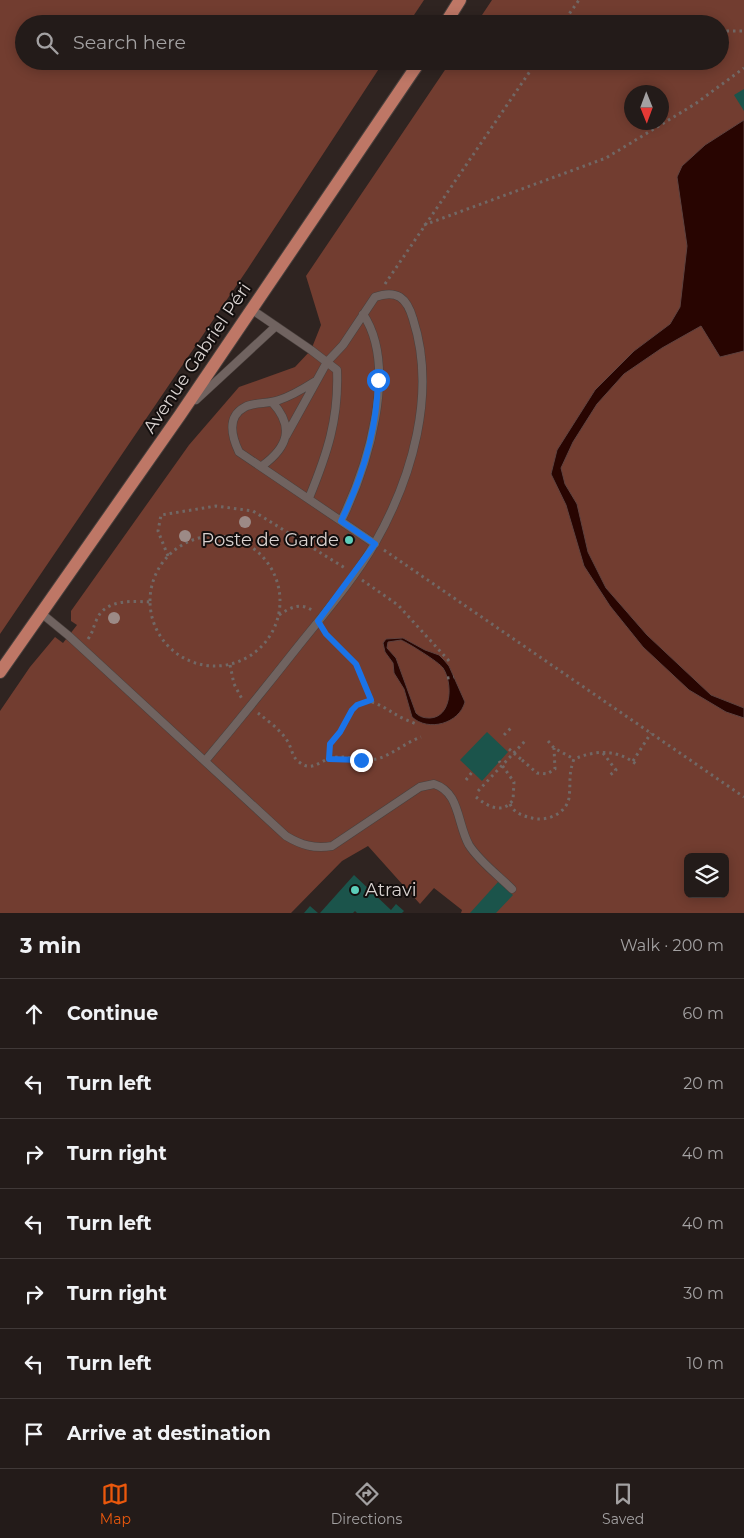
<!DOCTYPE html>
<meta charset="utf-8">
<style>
body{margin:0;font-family:Montserrat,sans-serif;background:#2b2422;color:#f1f3f6}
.controls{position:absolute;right:15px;bottom:15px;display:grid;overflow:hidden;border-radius:8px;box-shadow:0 2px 12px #0003}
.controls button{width:45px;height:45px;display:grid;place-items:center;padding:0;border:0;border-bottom:1px solid #403938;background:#231b19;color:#f1f3f6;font:25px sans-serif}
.compass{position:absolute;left:624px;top:85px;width:45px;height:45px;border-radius:50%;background:#231b19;box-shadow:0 2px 12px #0003;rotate:179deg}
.stop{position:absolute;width:15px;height:15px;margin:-11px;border:4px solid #1a73e8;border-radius:50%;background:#fff}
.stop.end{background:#1a73e8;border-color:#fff;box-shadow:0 1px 5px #0008}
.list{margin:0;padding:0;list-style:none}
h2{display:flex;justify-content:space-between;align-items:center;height:65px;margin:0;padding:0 20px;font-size:21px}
h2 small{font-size:16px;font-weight:400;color:#a3a1a2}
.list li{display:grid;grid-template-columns:32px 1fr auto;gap:15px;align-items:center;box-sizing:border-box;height:70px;padding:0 20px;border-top:1px solid #403938}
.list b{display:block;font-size:19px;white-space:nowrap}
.list em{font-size:16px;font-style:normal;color:#a3a1a2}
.icon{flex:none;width:28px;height:28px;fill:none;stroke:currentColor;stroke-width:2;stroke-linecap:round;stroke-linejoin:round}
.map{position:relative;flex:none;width:744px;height:913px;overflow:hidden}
.search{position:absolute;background:#231b19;box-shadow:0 2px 12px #0003;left:15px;right:15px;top:15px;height:55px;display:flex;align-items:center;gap:12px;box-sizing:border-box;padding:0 18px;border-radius:28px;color:#a3a1a2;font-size:19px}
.sheet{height:555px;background:#231b19}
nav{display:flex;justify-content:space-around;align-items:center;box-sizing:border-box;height:70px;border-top:1px solid #403938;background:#231b19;font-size:14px;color:#a3a1a2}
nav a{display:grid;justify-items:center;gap:2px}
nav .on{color:#ea580c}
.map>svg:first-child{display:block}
.green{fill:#723d30;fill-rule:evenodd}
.water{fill:#280501;stroke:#5d423f;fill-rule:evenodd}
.building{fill:#1b544b}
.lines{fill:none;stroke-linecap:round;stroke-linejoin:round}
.service-casing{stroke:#49403d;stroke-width:9}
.primary-casing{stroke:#49403d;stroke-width:14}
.path{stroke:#716865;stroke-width:3;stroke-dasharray:2.5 4;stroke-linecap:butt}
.service{stroke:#706360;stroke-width:8}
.primary{stroke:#be7766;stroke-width:12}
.path-bridge{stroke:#716865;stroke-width:3;stroke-dasharray:2.5 4;stroke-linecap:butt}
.tree{fill:#9c8a86}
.route{stroke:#1a73e8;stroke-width:6}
.poi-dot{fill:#5cceba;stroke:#130e0d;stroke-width:2}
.labels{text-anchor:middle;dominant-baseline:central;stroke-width:4;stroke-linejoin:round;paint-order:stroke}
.street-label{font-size:18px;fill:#d9d2d0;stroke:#130e0d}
.poi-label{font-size:18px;fill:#d9d2d0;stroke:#130e0d;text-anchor:end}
</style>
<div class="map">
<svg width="744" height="913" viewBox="0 0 744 913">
<rect width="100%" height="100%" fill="#2f2421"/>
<path class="green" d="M0 0H424L408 24H24V61H384L247 270 0 634Z
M492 0H744V913H461L462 910 434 888 420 904 368 846 342 861 291 913H0V711L30 667 55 637 63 643 77 625 71 621V611L189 445 239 387 295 367 311 350 321 325 306 276 451 61H720V24H476ZM632 92H662V122H632ZM688 857H725V894H688Z"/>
<path class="water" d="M744 120V351L720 357 701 326 662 348 624 374 597 404 573 442 561 468 565 484 577 504 588 552 606 588 647 635 711 695 744 708V718L726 712 689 690 643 647 610 606 584 566 566 505 551 474 557 450 595 390 634 351 670 324 680 307 687 246 677 177 682 166 705 145Z
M403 638 425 650 439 655 444 660 449 666 465 702C459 724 428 732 412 717L404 689 394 673 393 663 385 652 383 643 386 639ZM401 640C408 643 439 662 443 668 453 683 452 717 430 718 424 718 420 717 416 713L396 658 387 648 388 642Z"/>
<path class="building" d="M744 89V111L734 95Z
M348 533 356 539 351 546 343 540Z
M487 732 508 752 482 781 460 760Z
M354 875 391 910 396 904 404 911 402 913H357L355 911 353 913H320Z
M498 882 513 895 496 913H470Z
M310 906 318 913H304Z"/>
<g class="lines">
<g class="service-casing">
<path id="service" d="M251 309 311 350 337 370C339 419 327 454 309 498
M314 382C303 389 291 396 279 400 269 404 254 402 245 407 226 417 232 437 239 452L375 544
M196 400 276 326
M262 466C288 447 295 427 272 402
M341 521C367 468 399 368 363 314
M41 613 69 636 286 836C301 845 314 849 332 846L420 787 434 784C460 792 457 824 469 845 479 861 499 876 512 889
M205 761C236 724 266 687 296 649 323 615 353 581 375 543 412 478 437 393 413 319 407 298 397 289 375 297L343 345 327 362 286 436"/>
</g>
<g class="primary-casing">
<path id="primary" d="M445 24 460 0
M0 672 180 415 420 61"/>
</g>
<path class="path" d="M562 24 579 0
M720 31H744
M424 225 606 158 695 104 744 68
M385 284 537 61
M150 601a65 65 0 1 1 130 0a65 65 0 1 1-130 0Z
M384 550 744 797
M168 556 158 531 161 515 216 506 253 511 345 568
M362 580 398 605 450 662
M279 615C291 607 301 602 313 611
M325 632 356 664 371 700
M88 639C93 632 93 628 96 621 104 599 132 601 150 602
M230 665 234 684 242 699
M447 678 454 677
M258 713C268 721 281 730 288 742 292 749 292 757 299 762 311 772 319 762 330 758 347 754 364 763 380 758 394 753 407 742 421 737
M504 735 511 728
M548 741 554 748 574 759
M603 753 616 770 609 776
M329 759C327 745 336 739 343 728 346 723 348 716 351 711 364 692 381 706 395 714 401 718 409 721 416 724
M522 760 537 773 547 774 555 769 554 748
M633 761 651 733
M466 780 472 772
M478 791 526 740
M476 797C487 806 502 815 513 800L514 782 499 761
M510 804C514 813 523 816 532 818 546 822 566 814 569 798 571 783 568 775 574 759 596 750 616 749 636 764"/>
<use href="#service" class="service"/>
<use href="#primary" class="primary"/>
<path class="path-bridge" d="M509 749 522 760"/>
</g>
<g class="tree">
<circle cx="245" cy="522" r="6"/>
<circle cx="185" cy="536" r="6"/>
<circle cx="114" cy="618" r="6"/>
</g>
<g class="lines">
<path class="route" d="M361 760 329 759 330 744 340 732 352 710 357 705 371 700 356 664 326 634 318 621 375 544 341 521C363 476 377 431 378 380"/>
</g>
<g class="poi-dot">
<circle cx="349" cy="540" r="5"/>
<circle cx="355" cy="890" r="5"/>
</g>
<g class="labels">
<g class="street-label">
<text transform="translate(197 358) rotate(-56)">Avenue Gabriel Péri</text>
</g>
<g class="poi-label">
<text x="339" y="540">Poste de Garde</text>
<text x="365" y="890" text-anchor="start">Atravi</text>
</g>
</g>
</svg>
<div class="controls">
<button><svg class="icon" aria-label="layers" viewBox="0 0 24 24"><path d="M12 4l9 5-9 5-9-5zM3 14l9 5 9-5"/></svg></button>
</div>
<svg class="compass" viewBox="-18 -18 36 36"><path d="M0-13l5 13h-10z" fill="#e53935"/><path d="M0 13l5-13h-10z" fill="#a3a1a2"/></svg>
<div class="stop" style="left:378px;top:380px"></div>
<div class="stop end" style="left:361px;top:760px"></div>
<div class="search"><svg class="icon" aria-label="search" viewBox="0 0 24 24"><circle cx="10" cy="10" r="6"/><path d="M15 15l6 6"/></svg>Search here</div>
</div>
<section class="sheet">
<h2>3 min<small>Walk · 200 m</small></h2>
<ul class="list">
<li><svg class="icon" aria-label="ahead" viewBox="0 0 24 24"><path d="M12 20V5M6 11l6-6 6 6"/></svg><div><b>Continue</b></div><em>60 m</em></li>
<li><svg class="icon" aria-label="left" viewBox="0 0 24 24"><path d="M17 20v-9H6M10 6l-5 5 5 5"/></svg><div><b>Turn left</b></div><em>20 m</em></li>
<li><svg class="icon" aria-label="right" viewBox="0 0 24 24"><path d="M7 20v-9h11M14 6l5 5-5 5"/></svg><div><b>Turn right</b></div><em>40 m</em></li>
<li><svg class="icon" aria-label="left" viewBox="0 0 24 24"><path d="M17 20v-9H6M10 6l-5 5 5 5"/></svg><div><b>Turn left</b></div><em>40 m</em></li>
<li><svg class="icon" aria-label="right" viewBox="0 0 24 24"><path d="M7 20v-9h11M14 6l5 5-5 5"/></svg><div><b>Turn right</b></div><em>30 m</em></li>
<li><svg class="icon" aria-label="left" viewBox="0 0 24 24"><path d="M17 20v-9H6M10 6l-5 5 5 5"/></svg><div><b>Turn left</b></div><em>10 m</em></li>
<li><svg class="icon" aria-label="arrive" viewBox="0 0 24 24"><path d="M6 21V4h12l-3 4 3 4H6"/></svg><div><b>Arrive at destination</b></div></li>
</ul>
</section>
<nav>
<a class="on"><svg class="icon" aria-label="map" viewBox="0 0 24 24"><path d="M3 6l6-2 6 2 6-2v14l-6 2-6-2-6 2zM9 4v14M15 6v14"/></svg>Map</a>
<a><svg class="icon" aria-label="directions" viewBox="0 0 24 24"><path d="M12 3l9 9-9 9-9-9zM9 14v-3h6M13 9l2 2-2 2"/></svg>Directions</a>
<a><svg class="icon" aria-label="saved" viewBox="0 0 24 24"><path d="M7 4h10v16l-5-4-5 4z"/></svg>Saved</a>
</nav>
